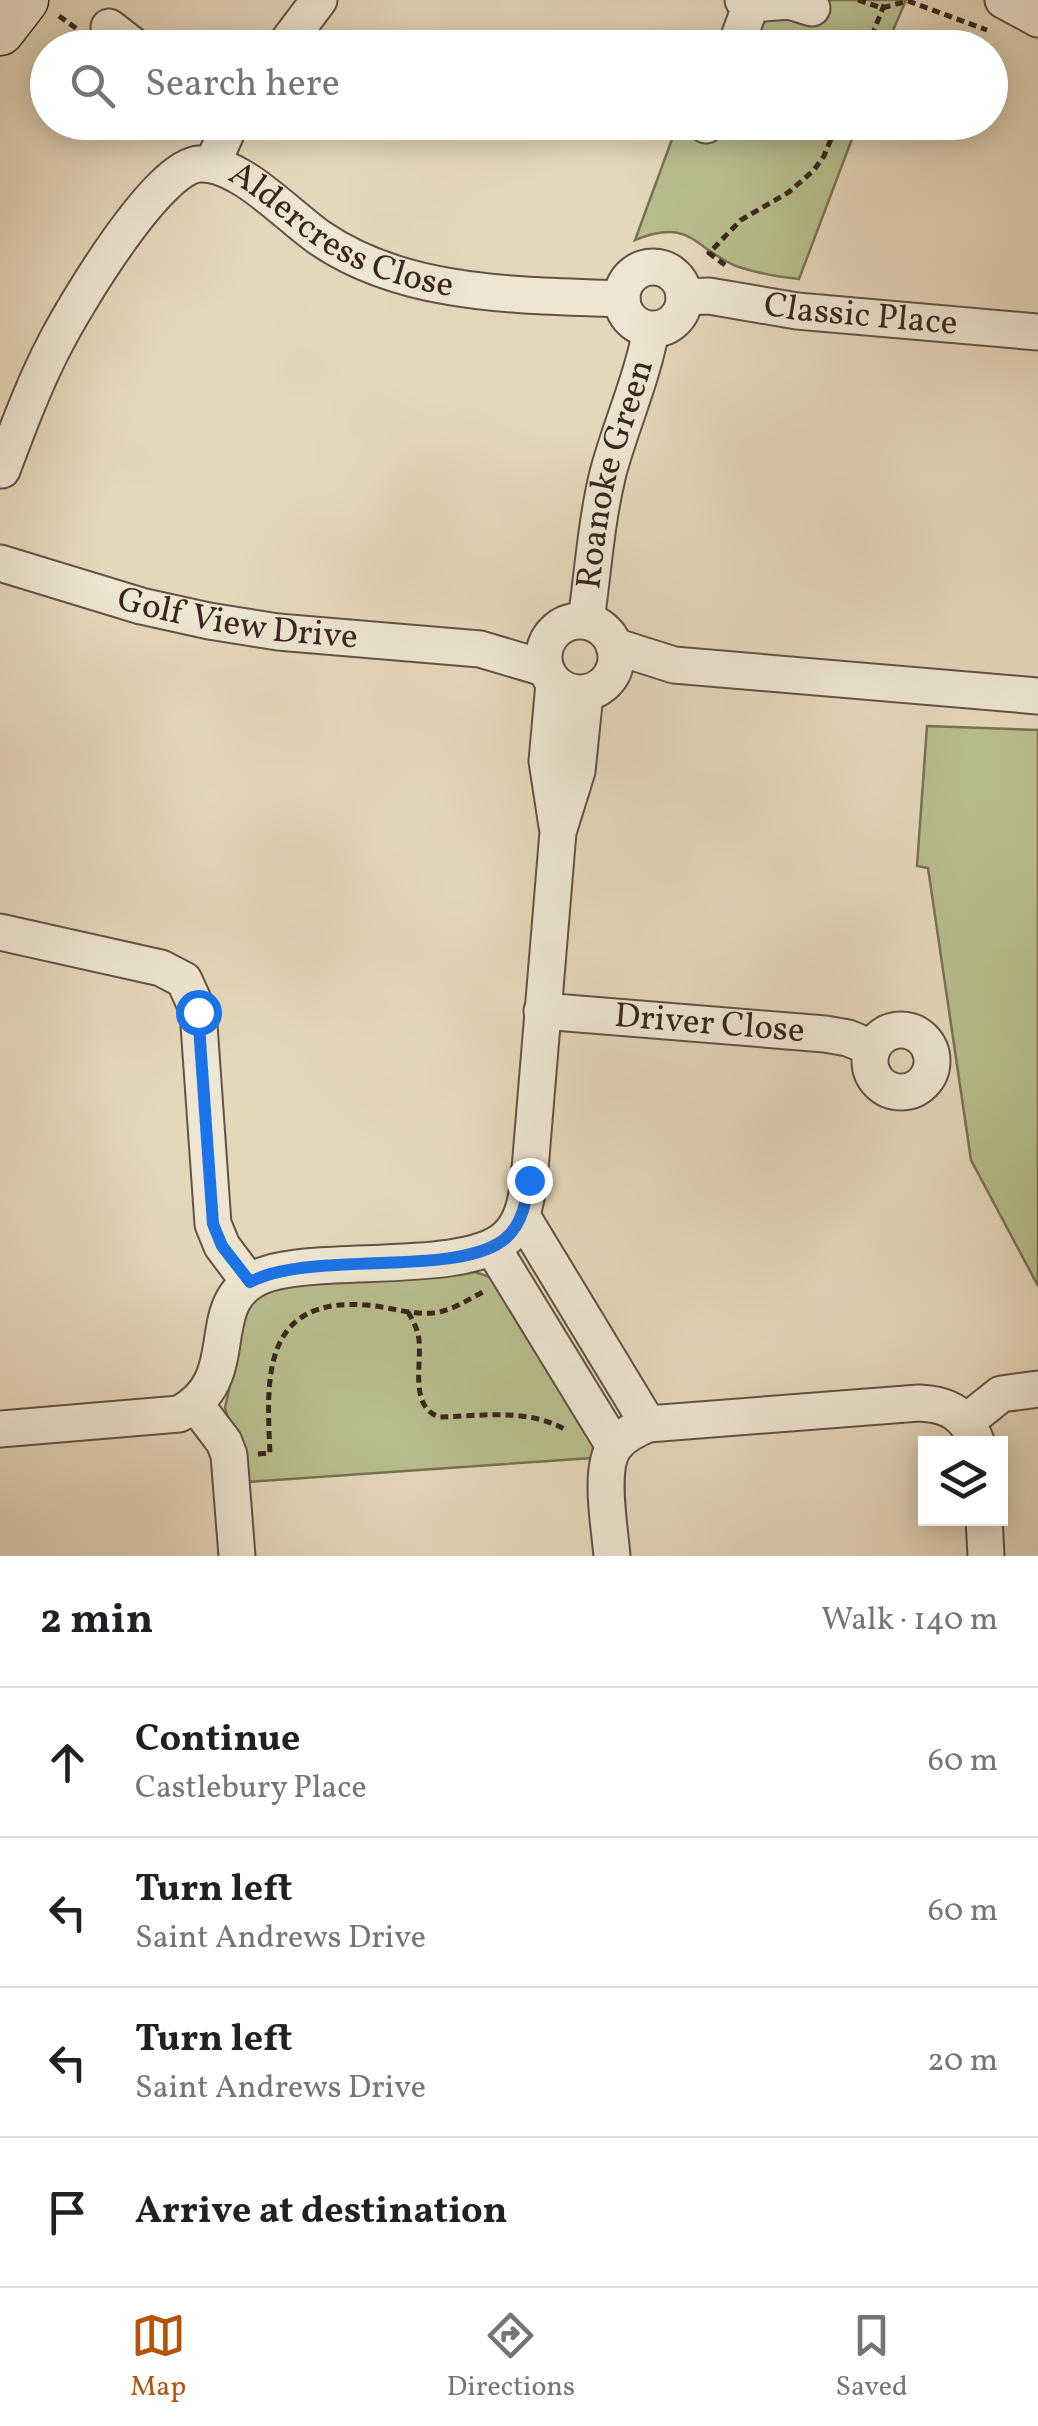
<!DOCTYPE html>
<meta charset="utf-8">
<style>
body{margin:0;font-family:Vollkorn,serif;background:#f6f6f6;color:#202124}
.controls{position:absolute;right:30px;bottom:30px;display:grid;overflow:hidden;border-radius:0px;box-shadow:0 5px 25px #0003}
.controls button{width:90px;height:90px;display:grid;place-items:center;padding:0;border:0;border-bottom:2px solid #e0e0e0;background:#fff;color:#202124;font:50px sans-serif}
.stop{position:absolute;width:30px;height:30px;margin:-22px;border:8px solid #1a73e8;border-radius:50%;background:#fff}
.stop.end{background:#1a73e8;border-color:#fff;box-shadow:0 2px 10px #0008}
.list{margin:0;padding:0;list-style:none}
h2{display:flex;justify-content:space-between;align-items:center;height:130px;margin:0;padding:0 40px;font-size:42px}
h2 small{font-size:32px;font-weight:400;color:#757577}
.list li{display:grid;grid-template-columns:65px 1fr auto;gap:30px;align-items:center;box-sizing:border-box;height:150px;padding:0 40px;border-top:2px solid #e0e0e0}
.list b{display:block;font-size:38px;white-space:nowrap}
.list p{margin:0;font-size:32px;white-space:nowrap;color:#757577}
.list em{font-size:32px;font-style:normal;color:#757577}
.icon{flex:none;width:55px;height:55px;fill:none;stroke:currentColor;stroke-width:2;stroke-linecap:round;stroke-linejoin:round}
.map{position:relative;flex:none;width:1038px;height:1556px;overflow:hidden}
.search{position:absolute;background:#fff;box-shadow:0 5px 25px #0003;left:30px;right:30px;top:30px;height:110px;display:flex;align-items:center;gap:25px;box-sizing:border-box;padding:0 35px;border-radius:55px;color:#757577;font-size:38px}
.sheet{height:730px;background:#fff}
nav{display:flex;justify-content:space-around;align-items:center;box-sizing:border-box;height:140px;border-top:2px solid #e0e0e0;background:#fff;font-size:28px;color:#757577}
nav a{display:grid;justify-items:center;gap:5px}
nav .on{color:#b45309}
.map>svg:first-child{display:block}
.green{fill:#b8be8d;stroke:#787256;stroke-width:2.5}
.lines{fill:none;stroke-linecap:round;stroke-linejoin:round}
.street-casing{stroke:#645246;stroke-width:39}
.secondary-casing{stroke:#39261f;stroke-width:51}
.path{stroke:#39261f;stroke-width:5;stroke-dasharray:8 5;stroke-linecap:butt}
.street{stroke:#eee6d2;stroke-width:35}
.secondary{stroke:#eee6d2;stroke-width:48}
.route{stroke:#1a73e8;stroke-width:12}
.labels{text-anchor:middle;dominant-baseline:central;stroke-width:9;stroke-linejoin:round;paint-order:stroke}
.street-label{font-size:35px;fill:#39261f;stroke:#eee6d2}
</style>
<div class="map">
<svg width="1038" height="1556" viewBox="0 0 1038 1556">
<rect width="100%" height="100%" fill="#e5d8ba"/>
<filter id="stains"><feTurbulence type="fractalNoise" baseFrequency=".002" numOctaves="4"/><feColorMatrix values="0 0 0 0 .2 0 0 0 0 .09 0 0 0 0 .02 0 0 0 .5 -.17"/></filter>
<radialGradient id="worn" r=".72"><stop offset=".6" stop-color="#630" stop-opacity="0"/><stop offset="1" stop-color="#630" stop-opacity=".3"/></radialGradient>
<path class="green" d="M830 0H906L886 47 747 48C766 12 772 13 810 20Z
M678 123H858L799 279C779 277 756 273 736 266 693 248 691 217 635 240Z
M927 726 1038 730V1286L971 1160 928 868 917 866Z
M475 1272 496 1279 594 1437 592 1458 247 1482 225 1408 246 1310 256 1298 281 1285Z"/>
<g class="lines">
<g class="street-casing">
<g id="street">
<path d="M743 0 753 4 789 1 812 8"/>
<path d="M1003 0 1038 19"/>
<path d="M109 27 136 48"/>
<path d="M283 48 319 0"/>
<path d="M735 48 751 4"/>
<path d="M706 125 707 122"/>
<path d="M212 165 231 122"/>
<circle cx="653" cy="298" r="31"/>
<path id="s1" d="M684 297 709 296 797 311 1038 332"/>
<path id="s2" d="M2 470C18 428 34 384 55 344 75 305 157 167 199 164 239 161 289 217 320 238 406 297 521 295 622 299"/>
<path id="s3" d="M0 563 141 606 209 621 278 632 480 649 544 668"/>
<circle cx="580" cy="657" r="36"/>
<path id="s4" d="M586 621C593 572 596 522 608 473 621 425 642 379 651 330"/>
<path d="M614 646 674 665 1038 696"/>
<path d="M554 683 547 761 557 826"/>
<path d="M0 932 161 968 184 980 198 1011 213 1224 222 1246 249 1282"/>
<path id="s5" d="M542 1011 825 1034 848 1038 872 1048"/>
<circle cx="901" cy="1061" r="31"/>
<path d="M522 1216 648 1424"/>
<path d="M493 1248 614 1446"/>
<path d="M196 1405 224 1442 229 1455 237 1556"/>
<path d="M966 1422 1001 1394 1038 1389"/>
<path d="M0 1429 179 1414C250 1377 195 1298 267 1274 325 1255 467 1275 507 1237 523 1222 526 1201 529 1181L558 832 577 771 585 694"/>
<path d="M984 1518 986 1556"/>
<path d="M612 1556C610 1529 598 1468 615 1446 623 1435 636 1429 648 1424L919 1403C949 1404 967 1415 977 1444"/>
</g>
</g>
<g class="secondary-casing">
<path id="secondary" d="M0 31 24 0"/>
</g>
<path class="path" d="M858 0 882 8 908 1 987 30
M59 16 80 31
M867 48 886 0
M725 265 709 253 741 220 789 192 814 170 824 156 838 122
M408 1312C412 1319 416 1326 418 1334 424 1360 407 1405 439 1417 480 1416 529 1408 566 1430
M258 1454 270 1453C266 1375 263 1297 367 1305 392 1307 419 1318 443 1311 458 1307 472 1297 485 1291"/>
<use href="#street" class="street"/>
<use href="#secondary" class="secondary"/>
</g>
<g class="lines">
<path class="route" d="M198 1012 213 1224 222 1246 250 1282C312 1249 462 1279 507 1237 523 1222 526 1201 529 1180"/>
</g>
<g class="labels">
<g class="street-label">
<text stroke="none"><textPath href="#s2" startOffset="532">Aldercress Close</textPath></text>
<text stroke="none"><textPath href="#s1" startOffset="178">Classic Place</textPath></text>
<text stroke="none"><textPath href="#s4" startOffset="150">Roanoke Green</textPath></text>
<text stroke="none"><textPath href="#s3" startOffset="245">Golf View Drive</textPath></text>
<text stroke="none"><textPath href="#s5" startOffset="168">Driver Close</textPath></text>
</g>
</g>
<rect width="100%" height="100%" filter="url(#stains)"/>
<rect width="100%" height="100%" fill="url(#worn)"/>
</svg>
<div class="controls">
<button><svg class="icon" aria-label="layers" viewBox="0 0 24 24"><path d="M12 4l9 5-9 5-9-5zM3 14l9 5 9-5"/></svg></button>
</div>
<div class="stop" style="left:198px;top:1012px"></div>
<div class="stop end" style="left:529px;top:1180px"></div>
<div class="search"><svg class="icon" aria-label="search" viewBox="0 0 24 24"><circle cx="10" cy="10" r="6"/><path d="M15 15l6 6"/></svg>Search here</div>
</div>
<section class="sheet">
<h2>2 min<small>Walk · 140 m</small></h2>
<ul class="list">
<li><svg class="icon" aria-label="ahead" viewBox="0 0 24 24"><path d="M12 20V5M6 11l6-6 6 6"/></svg><div><b>Continue</b><p>Castlebury Place</p></div><em>60 m</em></li>
<li><svg class="icon" aria-label="left" viewBox="0 0 24 24"><path d="M17 20v-9H6M10 6l-5 5 5 5"/></svg><div><b>Turn left</b><p>Saint Andrews Drive</p></div><em>60 m</em></li>
<li><svg class="icon" aria-label="left" viewBox="0 0 24 24"><path d="M17 20v-9H6M10 6l-5 5 5 5"/></svg><div><b>Turn left</b><p>Saint Andrews Drive</p></div><em>20 m</em></li>
<li><svg class="icon" aria-label="arrive" viewBox="0 0 24 24"><path d="M6 21V4h12l-3 4 3 4H6"/></svg><div><b>Arrive at destination</b></div></li>
</ul>
</section>
<nav>
<a class="on"><svg class="icon" aria-label="map" viewBox="0 0 24 24"><path d="M3 6l6-2 6 2 6-2v14l-6 2-6-2-6 2zM9 4v14M15 6v14"/></svg>Map</a>
<a><svg class="icon" aria-label="directions" viewBox="0 0 24 24"><path d="M12 3l9 9-9 9-9-9zM9 14v-3h6M13 9l2 2-2 2"/></svg>Directions</a>
<a><svg class="icon" aria-label="saved" viewBox="0 0 24 24"><path d="M7 4h10v16l-5-4-5 4z"/></svg>Saved</a>
</nav>
